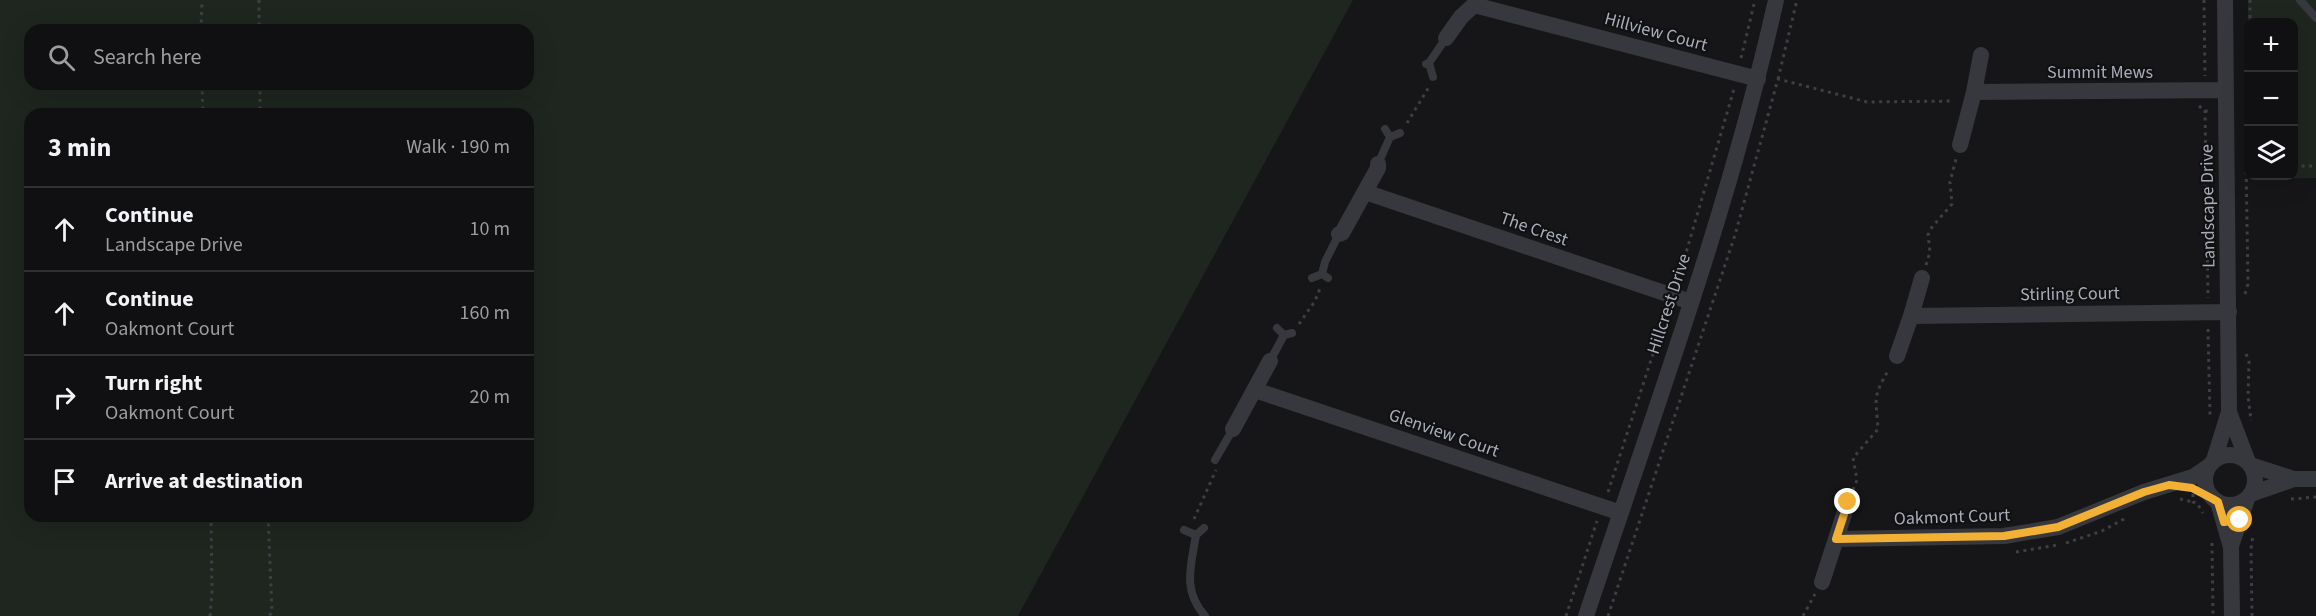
<!DOCTYPE html>
<meta charset="utf-8">
<style>
body{margin:0;font-family:"Source Sans 3",sans-serif;background:#1e1e20;color:#f1f3f6}
.controls{position:absolute;right:18px;top:18px;display:grid;overflow:hidden;border-radius:12px;box-shadow:0 6px 24px #0002}
.controls button{width:54px;height:54px;display:grid;place-items:center;padding:0;border:0;border-bottom:2px solid #303032;background:#101012;color:#f1f3f6;font:30px sans-serif}
.stop{position:absolute;width:18px;height:18px;margin:-14px;border:4px solid #f2b134;border-radius:50%;background:#fff}
.stop.end{background:#f2b134;border-color:#fff;box-shadow:0 2px 6px #0008}
.list{margin:0;padding:0;list-style:none}
h2{display:flex;justify-content:space-between;align-items:center;height:78px;margin:0;padding:0 24px;font-size:26px}
h2 small{font-size:20px;font-weight:400;color:#9c9d9f}
.list li{display:grid;grid-template-columns:39px 1fr auto;gap:18px;align-items:center;box-sizing:border-box;height:84px;padding:0 24px;border-top:2px solid #303032}
.list b{display:block;font-size:22px;white-space:nowrap}
.list p{margin:0;font-size:20px;white-space:nowrap;color:#9c9d9f}
.list em{font-size:20px;font-style:normal;color:#9c9d9f}
.icon{flex:none;width:33px;height:33px;fill:none;stroke:currentColor;stroke-width:2;stroke-linecap:round;stroke-linejoin:round}
.map{position:relative;flex:none;width:2316px;height:616px;overflow:hidden}
.search{position:absolute;background:#101012;box-shadow:0 6px 24px #0002;left:24px;top:24px;width:510px;height:66px;display:flex;align-items:center;gap:15px;box-sizing:border-box;padding:0 21px;border-radius:18px;color:#9c9d9f;font-size:22px}
.panel{position:absolute;background:#101012;box-shadow:0 6px 24px #0002;left:24px;top:108px;width:510px;height:414px;border-radius:18px}
.map>svg:first-child{display:block}
.green{fill:#1e261f;fill-rule:evenodd}
.lines{fill:none;stroke-linecap:round;stroke-linejoin:round}
.path{stroke:#3d3f44;stroke-width:3;stroke-dasharray:3 4.5;stroke-linecap:butt}
.lane{stroke:#37383d;stroke-width:8}
.street{stroke:#37383d;stroke-width:16}
.route{stroke:#f2b134;stroke-width:8}
.labels{text-anchor:middle;dominant-baseline:central;stroke-width:4.5;stroke-linejoin:round;paint-order:stroke}
.street-label{font-size:18px;fill:#a8adb8;stroke:#111113}
</style>
<div class="map">
<svg width="2316" height="616" viewBox="0 0 2316 616">
<rect width="100%" height="100%" fill="#161618"/>
<path class="green" d="M0 0H1353L1018 616H0ZM30 30H528V84H30ZM30 114H528V516H30Z
M2248 0H2316V178L2250 179V176H2294V22H2248V57Z"/>
<g class="lines">
<path class="path" d="M259 0V30
M2204 0 2205 76
M2250 0V22
M201 30 202 0
M1741 58 1755 0
M1778 79 1797 0
M202 84 203 114
M260 84V114
M2199 106 2205 111H2212
M2205 110 2208 298
M1407 123 1429 87
M2294 166H2316
M1926 265 1930 252 1928 235 1932 227 1952 204 1950 182 1956 159
M1678 280 1734 89
M2245 294 2248 284 2246 161H2248
M1299 324 1315 301 1321 286
M2208 329 2210 415
M2246 354 2249 361 2248 396 2251 421
M1853 490 1857 480 1853 458 1878 429C1876 396 1872 399 1889 369
M1608 492 1667 311
M2193 494V502L2197 503 2203 513
M2180 499 2193 502
M2291 499 2316 497
M268 516 272 612 269 616
M1194 519 1216 470
M2066 543 2102 531 2124 519
M2212 543 2213 616
M2016 552 2057 545
M210 616 212 592 211 516
M1566 616 1597 521
M1608 616 1735 235 1778 79 1867 102 1954 101
M1803 616 1815 594
M2252 616 2251 549 2253 535"/>
<path class="lane" d="M2300 0 2316 18
M1429 63 1446 38
M1426 64 1429 63 1433 77
M1385 129 1390 137 1400 133
M1378 164 1390 137
M1322 274 1325 262 1339 234
M1312 278 1322 274 1328 278
M1277 328 1284 335 1292 333
M1270 361 1284 335
M1215 460 1233 429
M1204 528 1196 535C1191 566 1182 590 1205 616
M1184 530 1196 535"/>
<path class="street" d="M1446 38 1461 17 1474 5 1758 79
M1974 92 1981 55
M1960 145 1974 92 2226 90
M1365 192 1691 302
M1339 234 1342 233 1378 168V164
M1911 316 1922 278
M1897 356 1911 316 2229 312
M1255 390 1621 513
M2229 412 2248 462
M1233 429 1270 361
M2205 480a25 25 0 1 1 50 0a25 25 0 1 1-50 0Z
M2214 460 2229 412 2225 0
M2251 465 2294 479
M2251 494 2294 479H2316
M2218 502 2231 547 2232 616
M1836 539 1848 502
M2231 546 2247 499
M1822 582 1836 539 2004 536 2058 527 2144 492 2193 477 2209 466
M1586 616C1654 412 1729 210 1776 0"/>
</g>
<g class="lines">
<path class="route" d="M1848 502 1836 539 2004 536 2058 527 2144 492 2169 485 2192 488 2213 499 2218 502 2224 522 2240 520"/>
</g>
<g class="labels">
<g class="street-label">
<text transform="translate(1656 32) rotate(15)">Hillview Court</text>
<text x="2100" y="72">Summit Mews</text>
<text transform="translate(2208 206) rotate(-91)">Landscape Drive</text>
<text transform="translate(1534 229) rotate(19)">The Crest</text>
<text transform="translate(2070 294) rotate(-1)">Stirling Court</text>
<text transform="translate(1669 304) rotate(-72)">Hillcrest Drive</text>
<text transform="translate(1444 433) rotate(19)">Glenview Court</text>
<text transform="translate(1952 517) rotate(-2)">Oakmont Court</text>
</g>
</g>
</svg>
<div class="controls">
<button>+</button>
<button>−</button>
<button><svg class="icon" aria-label="layers" viewBox="0 0 24 24"><path d="M12 4l9 5-9 5-9-5zM3 14l9 5 9-5"/></svg></button>
</div>
<div class="stop" style="left:2240px;top:520px"></div>
<div class="stop end" style="left:1848px;top:502px"></div>
<div class="search"><svg class="icon" aria-label="search" viewBox="0 0 24 24"><circle cx="10" cy="10" r="6"/><path d="M15 15l6 6"/></svg>Search here</div>
<section class="panel">
<h2>3 min<small>Walk · 190 m</small></h2>
<ul class="list">
<li><svg class="icon" aria-label="ahead" viewBox="0 0 24 24"><path d="M12 20V5M6 11l6-6 6 6"/></svg><div><b>Continue</b><p>Landscape Drive</p></div><em>10 m</em></li>
<li><svg class="icon" aria-label="ahead" viewBox="0 0 24 24"><path d="M12 20V5M6 11l6-6 6 6"/></svg><div><b>Continue</b><p>Oakmont Court</p></div><em>160 m</em></li>
<li><svg class="icon" aria-label="right" viewBox="0 0 24 24"><path d="M7 20v-9h11M14 6l5 5-5 5"/></svg><div><b>Turn right</b><p>Oakmont Court</p></div><em>20 m</em></li>
<li><svg class="icon" aria-label="arrive" viewBox="0 0 24 24"><path d="M6 21V4h12l-3 4 3 4H6"/></svg><div><b>Arrive at destination</b></div></li>
</ul>
</section>
</div>
